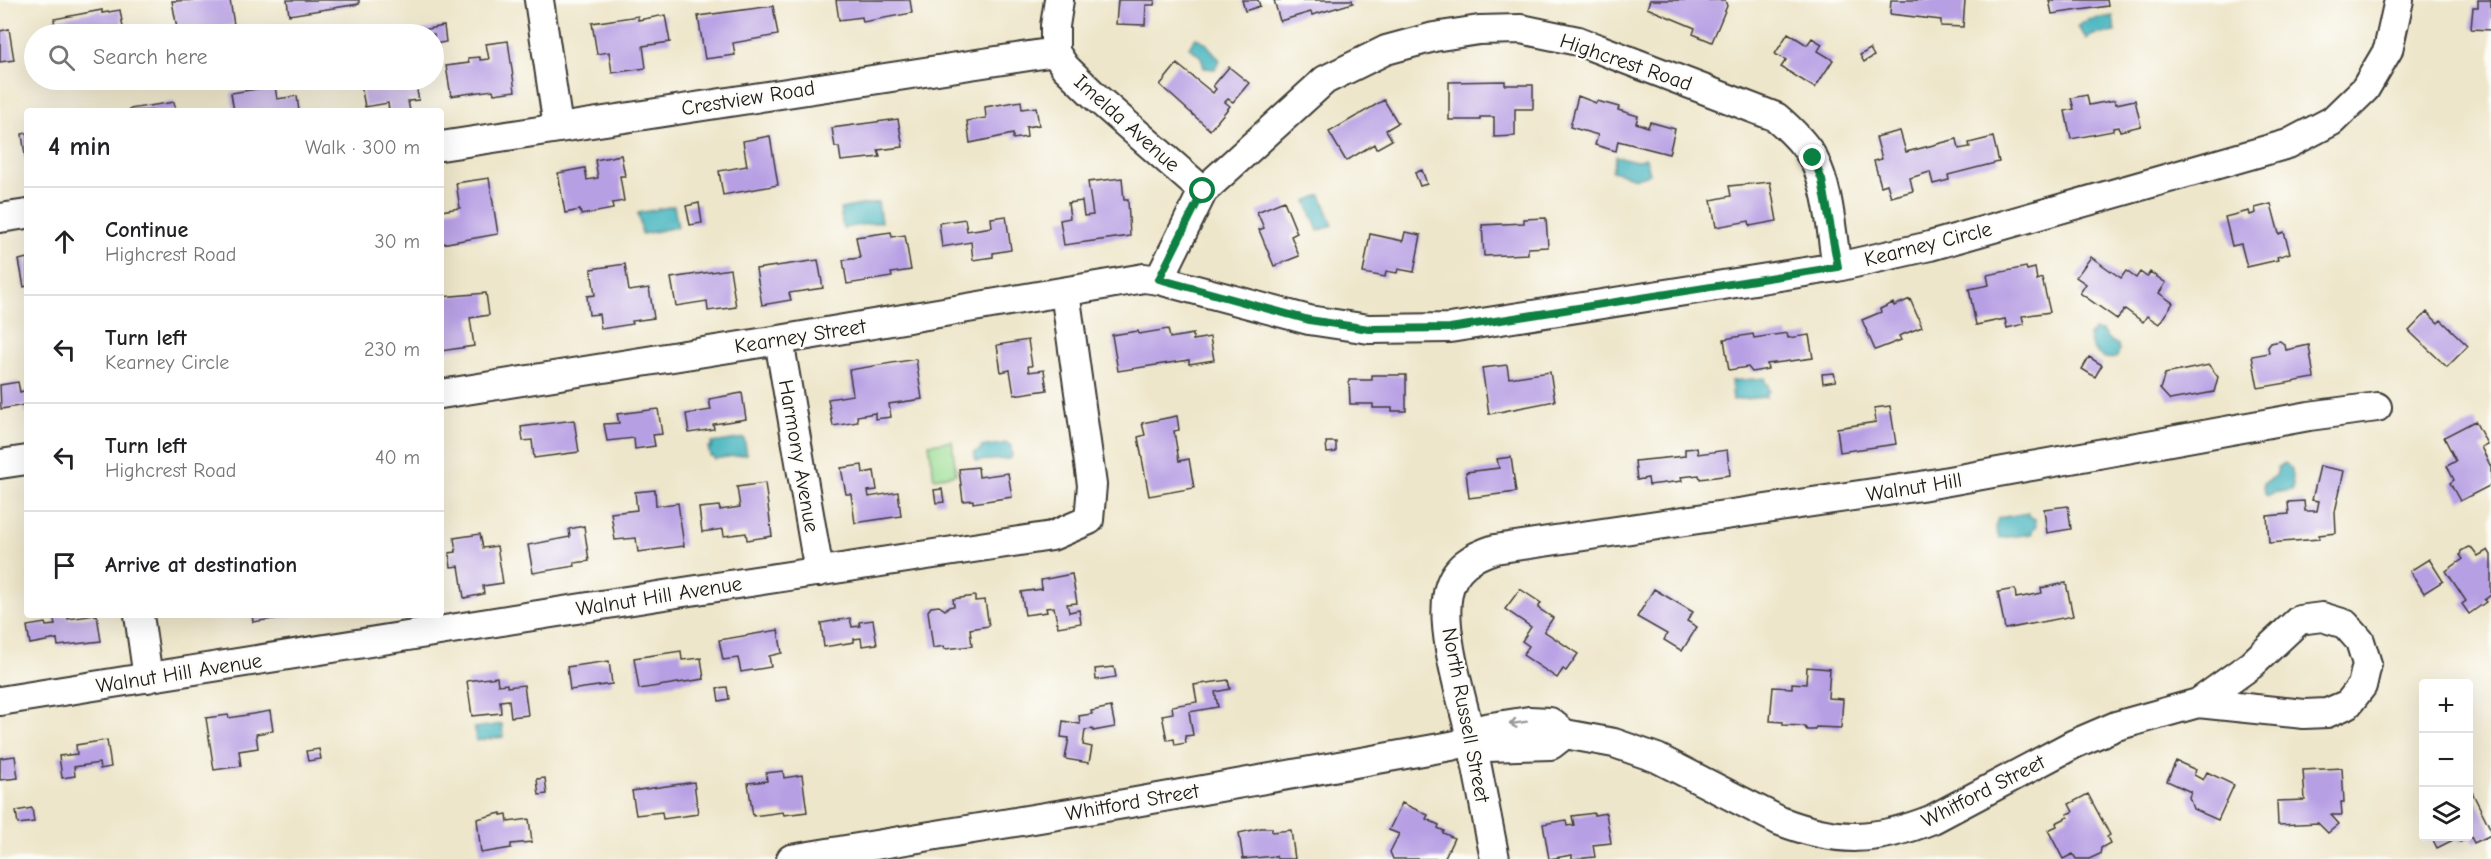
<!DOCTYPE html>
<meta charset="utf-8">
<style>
body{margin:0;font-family:"Comic Neue",sans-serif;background:#f6f6f6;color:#202124}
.controls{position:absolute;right:18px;bottom:18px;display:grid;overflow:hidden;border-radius:6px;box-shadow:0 6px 24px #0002}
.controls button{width:54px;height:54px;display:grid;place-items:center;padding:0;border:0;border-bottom:2px solid #e0e0e0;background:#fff;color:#202124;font:30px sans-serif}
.stop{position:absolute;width:18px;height:18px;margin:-14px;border:4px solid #0b8043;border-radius:50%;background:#fff}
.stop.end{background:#0b8043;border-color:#fff;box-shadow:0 2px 6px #0008}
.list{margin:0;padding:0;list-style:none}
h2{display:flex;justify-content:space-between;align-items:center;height:78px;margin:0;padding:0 24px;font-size:26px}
h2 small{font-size:20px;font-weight:400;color:#757577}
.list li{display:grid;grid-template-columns:39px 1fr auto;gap:18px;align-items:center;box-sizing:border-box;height:108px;padding:0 24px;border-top:2px solid #e0e0e0}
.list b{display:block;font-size:22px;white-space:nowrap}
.list p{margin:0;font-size:20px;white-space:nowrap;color:#757577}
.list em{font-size:20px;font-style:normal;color:#757577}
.icon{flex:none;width:33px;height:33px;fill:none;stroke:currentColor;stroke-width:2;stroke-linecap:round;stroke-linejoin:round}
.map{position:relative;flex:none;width:2491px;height:859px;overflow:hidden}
.search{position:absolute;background:#fff;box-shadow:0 6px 24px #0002;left:24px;top:24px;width:420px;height:66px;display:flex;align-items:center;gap:15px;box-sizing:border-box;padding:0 21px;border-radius:33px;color:#757577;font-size:22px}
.panel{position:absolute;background:#fff;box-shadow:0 6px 24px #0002;left:24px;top:108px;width:420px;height:510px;border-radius:6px}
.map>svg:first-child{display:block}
.green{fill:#99dc93;stroke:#5a7c58;stroke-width:1.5}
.water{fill:#46b5bf;stroke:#31686e;stroke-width:1.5}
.building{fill:#b79fe4}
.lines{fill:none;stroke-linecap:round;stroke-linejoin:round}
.minor-casing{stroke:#3c3a36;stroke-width:32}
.minor{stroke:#fff;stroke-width:28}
.oneway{stroke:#999}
.route{stroke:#0b8043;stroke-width:8}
.labels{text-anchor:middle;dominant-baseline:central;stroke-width:5;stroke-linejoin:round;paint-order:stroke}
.street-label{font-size:21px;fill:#1c1c1c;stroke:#fdfcf7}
</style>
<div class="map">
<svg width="2491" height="859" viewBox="0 0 2491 859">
<rect width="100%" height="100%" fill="#fdfcf7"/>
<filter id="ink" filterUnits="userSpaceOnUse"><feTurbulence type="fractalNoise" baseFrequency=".0167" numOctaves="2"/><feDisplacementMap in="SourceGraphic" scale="12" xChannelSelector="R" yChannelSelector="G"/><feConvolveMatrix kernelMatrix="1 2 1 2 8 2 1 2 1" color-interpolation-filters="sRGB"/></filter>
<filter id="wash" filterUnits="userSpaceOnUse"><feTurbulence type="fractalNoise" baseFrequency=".008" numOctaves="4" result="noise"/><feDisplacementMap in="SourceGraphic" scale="24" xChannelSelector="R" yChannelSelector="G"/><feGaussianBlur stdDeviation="1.35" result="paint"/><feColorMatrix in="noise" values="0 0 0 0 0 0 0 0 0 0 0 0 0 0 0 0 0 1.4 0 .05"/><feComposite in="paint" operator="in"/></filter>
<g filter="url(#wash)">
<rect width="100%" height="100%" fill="#eee6ca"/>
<path class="green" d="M952 441 956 474 934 478 929 444Z"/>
<path class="water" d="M2113 16 2115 32 2093 35 2087 39 2077 27 2087 20Z
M1196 38 1205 42 1220 60 1215 69 1204 68 1201 57 1189 47Z
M1616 156 1636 161 1646 158 1650 174 1636 178 1612 171Z
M1321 195 1333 225 1318 231 1306 201Z
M878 202 881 222 843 228 840 209Z
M674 206 678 227 642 234 638 213Z
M2094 330 2102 331 2108 339 2118 345 2119 351 2117 357C2103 363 2090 350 2089 336Z
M1765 378V383L1768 384 1769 392H1766V397L1733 400 1731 381Z
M744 438 747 454 714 459 713 456H710L708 447H712L711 443Z
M1007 443 1011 446 1012 456 1009 459 976 461 974 452 979 451 981 447Z
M2285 463 2292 469 2293 490 2272 493 2268 496 2265 494 2264 483 2276 476 2278 467Z
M2028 513 2029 516 2035 519 2036 527 2032 530V534L2000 538C1995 532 1995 526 1998 518Z
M502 724 503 737 476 741 474 728Z"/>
<g id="blocks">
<path class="building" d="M200 0H230L234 25 178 34 172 1Z
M287 0H359V4L289 15Z
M836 0H910L912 13 863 22 862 17 839 20Z
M1118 0H1155L1154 5H1146L1145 25 1116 24Z
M1242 0H1258L1260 6 1245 11Z
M1274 0H1352L1353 3 1312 15 1311 12 1280 21Z
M1650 0H1725L1727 6 1712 42 1693 34 1695 28 1647 8Z
M1891 0H1965L1963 27 1941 26V20L1890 14Z
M2049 0H2107L2108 6 2052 14Z
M2478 0H2491V30L2471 29 2473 7H2478Z
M773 6 778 35 733 43 735 55 705 59 698 16Z
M102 10V13L120 10 124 33 56 34 54 19Z
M665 15 670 42 643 46 646 68 612 73 609 52 597 54 592 23 638 16V20Z
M444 26 446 42 434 44V34H423L422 30Z
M9 29 14 60 0 62V31Z
M1788 33 1807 45 1812 38 1822 44 1818 51 1833 60 1815 88 1781 67 1786 60 1775 54Z
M508 41 515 91 494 94 493 90 451 96 446 66 469 63 468 58 480 57V60L489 59 486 44Z
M1870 49 1874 56 1864 62 1860 55Z
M1177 64 1213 93 1216 89 1213 86 1229 67 1249 83 1233 102 1228 99 1225 102 1230 106 1210 130 1160 85Z
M360 80H404L405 87 416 86 419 100 408 101 410 111H389L388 103 365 107Z
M1505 81V85H1533V109H1515V136L1494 137V117H1480V120H1449V82Z
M275 86 277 99 297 96 299 111H234L231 93Z
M2087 95 2089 105 2115 100 2116 104 2135 100 2141 126 2120 131 2119 127 2113 128V131L2071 139 2065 111 2074 109 2071 98Z
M1578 96 1596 103 1597 101 1619 107 1618 110 1638 116 1636 123 1648 127 1650 122 1675 129 1669 154 1618 141 1616 151 1595 145 1598 135 1570 127Z
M1384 100 1398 123 1386 130 1392 140 1376 149 1374 144 1346 161 1329 132Z
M1021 101 1022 109 1036 107 1039 125 1026 127 1027 137 1013 139V134L970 143 967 121 986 118 985 107Z
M174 102 176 111H130L129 109Z
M898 119 903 147 878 150 880 157 841 161 839 147H835L832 128Z
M1900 131 1906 152 1957 139 1959 149 1970 147 1969 143 1993 137 1999 162 1948 175 1949 180 1933 184 1930 172 1910 178 1913 191 1891 197 1887 184 1881 186 1874 161 1882 159 1876 137Z
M27 133V162H26L22 134Z
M770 136 778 185 723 195 719 171 747 166 743 141Z
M621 155 625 176H620L624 201 612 203 613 209 581 215 580 210 565 213 558 173 585 168 587 180 598 178 595 160Z
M1422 170 1427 184 1420 186 1415 173Z
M489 178 498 234 441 244V211L460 208 456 183Z
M1122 178 1124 200H1128L1130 236 1064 245 1060 220 1070 218 1068 203 1082 201 1084 216 1093 215 1088 182Z
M1770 182 1777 221 1750 226 1749 221 1716 227 1711 200 1731 196 1729 186Z
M1284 201 1297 233 1291 236 1299 256 1274 266 1259 230 1264 228 1257 212Z
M699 203 702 223 690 225 686 206Z
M2271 204 2279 234 2284 232 2290 253 2277 257 2278 260 2247 267 2241 244 2232 246 2225 217 2249 211 2250 215 2256 213 2255 208Z
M1006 216 1011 250 993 253V257L973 260 971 242 942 247 939 223 965 219 967 231 992 227 991 218Z
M1546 218 1548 247 1528 248V254L1484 256 1482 225 1524 223V219Z
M891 232 892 237 905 235 911 270 891 273 892 277 847 284 843 260 860 258 856 237Z
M1405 232 1421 235 1414 272 1398 269 1397 273 1386 271 1385 277 1363 273 1370 234 1403 241Z
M2091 257 2121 278 2126 271 2136 278 2140 272 2147 277 2150 272 2166 283 2159 293 2173 303 2159 324 2147 316 2143 322 2125 309 2117 319 2080 293 2086 284 2076 277Z
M27 258V286L24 287 19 260Z
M818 260 823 288 789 293 791 300 762 305 756 269Z
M625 264 629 291 649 288 654 318 632 321 633 324 601 329 599 314 589 315 587 296 595 295 591 269Z
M2026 267 2027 270 2035 268 2037 280 2042 278 2050 312 2022 316 2024 324 2007 328 2005 319 1976 325 1969 289 1989 285 1987 275Z
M730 269 736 307 708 311 707 301 676 306 671 278Z
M486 293 489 315 470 318 474 346 441 351V297Z
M1910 299 1922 327 1899 336 1901 340 1875 350 1862 320 1881 312 1880 309 1893 303 1894 306Z
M2427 312 2438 323 2441 320 2468 346 2447 367 2409 331Z
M1168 329 1170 338 1193 334V340L1210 337 1214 360 1189 364V360L1118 371 1112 335 1138 331 1139 334Z
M1787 333 1788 338 1809 335 1813 358 1767 364 1768 369 1752 372 1748 367 1729 370 1724 339 1753 334 1754 338Z
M1028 340 1032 366H1028L1029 372 1044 370 1047 390 1014 395 1010 370 1001 372 997 345Z
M2280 341 2285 345 2286 350 2309 345 2314 378 2258 388 2252 356 2269 353 2268 347 2271 343Z
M2089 357 2102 365 2095 377 2082 369Z
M916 359 922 399 889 404 891 417 875 419V413L857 416 858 422 833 426 828 399 853 395 849 370Z
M1507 365 1509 378 1550 372 1555 401 1489 414 1482 368Z
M2209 365 2218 377 2214 392 2170 400 2160 389 2165 374Z
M1834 373 1836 381 1823 383 1822 374Z
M1372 375H1406V411H1392V408H1373V404H1350L1349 380H1372Z
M18 382 20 392 27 390V413H25L24 405 1 409 0 385Z
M742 393 746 419 713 424 714 429 689 433 686 414 711 410 709 399Z
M1890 406 1896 444 1840 452 1837 428 1876 422 1874 408Z
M658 409 662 434 653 435 655 446 635 449 634 438 607 441 604 424 619 423 617 414Z
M1177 416 1179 430 1174 431 1179 461 1189 459 1194 488 1149 496 1138 437 1145 435 1142 423Z
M574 420 579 452 534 458 532 440 523 441 521 427Z
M2475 421 2487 444 2481 447 2491 467V485L2460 501 2450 483 2454 480 2447 466 2456 461 2444 437Z
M1326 442H1336V452L1327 453Z
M1697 448 1698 454 1727 450 1730 475 1700 479 1699 475 1681 477 1682 481 1649 485 1648 478 1637 480 1635 461 1685 456V449Z
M1511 457 1516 492 1469 498 1466 472 1499 468 1497 459Z
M862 465 863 473 874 471 877 490 868 491 869 497 898 492 901 516 855 523 851 494H846L841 468Z
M2320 466 2344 471 2335 512 2336 533 2319 535V539L2269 543 2267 516 2289 514 2288 502 2304 501 2305 511H2317L2319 501 2312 500Z
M978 467 979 477 1008 473 1012 497 973 503V500L963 501 959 469Z
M765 483 772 536 747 540 746 533 724 536 723 529 702 532 699 508 719 506 720 510 740 507 737 487Z
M942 489 944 502 936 503 934 490Z
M655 490 656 506 678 503 684 546 638 552 636 538 615 540 611 513 637 510 635 492Z
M2068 506 2071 529 2047 533 2044 509Z
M584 526 589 561 574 563 575 566 533 573 528 545 570 537 569 529Z
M480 534 483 548 497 546 503 583 483 586 484 594 464 598 459 566 451 567 449 553 456 552 454 538Z
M2468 547 2472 548 2478 556 2488 550 2491 555V595L2484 600 2486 602 2469 614 2462 604 2466 601 2446 571 2463 559 2460 555 2461 551Z
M2429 559 2443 581 2424 593 2410 571Z
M1072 574 1077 603 1067 604 1069 612 1079 610 1081 623 1058 627 1054 607 1046 608 1047 612 1025 615 1021 592 1042 589 1041 580Z
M2066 583 2073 616 2005 629 1998 592 2015 589 2016 598 2042 593 2041 588Z
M1520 589 1541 603 1538 608 1553 618 1544 631 1578 654 1566 671 1563 669 1557 678 1523 655 1529 646 1522 641 1531 627 1505 609Z
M1654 589 1693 612 1687 621 1697 627 1682 651 1664 640 1667 634 1637 617Z
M975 596V601L985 600 989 626 970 629 972 646 945 649 944 646 933 648 928 611 931 607 939 606 945 610 948 607 954 606 953 599Z
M68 615V619L97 615 101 641 58 646 57 639 30 644 27 626 45 623 46 626 55 625 53 616Z
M252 615H293V616L253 622Z
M850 618 852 627 860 626 859 622 873 620 877 644 862 646 861 638 854 639V642L824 647 821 623Z
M778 630 782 653 769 656 771 667 741 672 738 658 723 660 719 640Z
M681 651 682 660 701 658 704 679 639 689 634 658Z
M609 661 612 684 570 690 567 667Z
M1114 667 1116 677 1096 680 1095 669Z
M1807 667 1830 669 1828 698 1843 699 1841 728 1816 727 1814 730H1807L1804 726 1783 725V722L1770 721 1773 687 1792 688V683L1806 684Z
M497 677 498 685 507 684V687L524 685 528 715 511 717 509 700 500 701 501 713 472 716 467 681Z
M1228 680 1230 689 1215 692 1218 707 1189 712 1193 735 1185 736 1186 743 1175 745 1174 739 1167 740 1162 715 1173 713 1172 706 1197 702 1194 685Z
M727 687 729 699 719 701 717 688Z
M1111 707 1115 727 1093 731V729L1085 730 1083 745 1092 747 1089 763 1065 759 1069 738 1061 737 1063 721 1080 724 1079 716 1092 714 1091 711Z
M270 711 273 731 256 734 258 748 239 751 241 766 214 770 206 718 228 715 229 718Z
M107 740 111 767 100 769 99 763 74 767 75 776 62 778 59 756 77 754 76 745Z
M319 749 321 759 308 761 306 751Z
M15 756 18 778 0 780V758Z
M2176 761 2196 770 2194 775 2203 780 2207 772 2234 785 2218 820 2193 809 2189 797 2191 792 2167 781Z
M2342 768 2344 802H2341L2342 815H2331L2339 824 2328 833 2318 823 2278 825 2277 801 2305 800 2303 770Z
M783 771 784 778 802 775 807 812 784 815 783 812 753 816 748 783 767 781 766 773Z
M545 778 547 794 539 795 537 779Z
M694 782 698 814 663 819 662 812 636 815 632 791Z
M2472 792 2491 830V835L2474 843 2471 837 2460 842 2457 838 2437 848 2431 836H2468V794Z
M2088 794 2110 835 2107 837 2110 843 2101 848 2100 854 2089 859H2076L2073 854 2063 859 2048 830 2057 826 2056 823 2068 817 2067 814 2073 812 2069 804Z
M1402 803 1428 815 1426 819 1439 825 1438 828 1444 831 1443 833 1454 838 1444 859H1393L1390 852 1399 834 1389 830Z
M32 808 34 822 18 824 16 811Z
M501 813V815L507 814 508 822 529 819 532 842 511 844V848L481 853 477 819Z
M1594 813V815L1606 813 1611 843 1593 845 1595 857 1572 859V855L1549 859 1543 824 1566 820 1567 826 1574 825 1572 816Z
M1261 828H1272V832L1291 830 1295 859H1277L1276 856 1243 859 1239 833Z"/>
</g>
</g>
<g filter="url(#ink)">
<use href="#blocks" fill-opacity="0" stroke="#3c3a36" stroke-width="1.5"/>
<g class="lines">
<g class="minor-casing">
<path id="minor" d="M539 0 558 127
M1055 52 1065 67 1098 99 1203 191
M1055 52V26L1059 0
M441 146 1055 52
M0 218 27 214
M1159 280 1203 191 1325 80 1386 50 1434 37 1479 30 1521 29 1578 41 1776 117C1790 129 1804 142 1813 158 1830 190 1831 232 1837 267
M779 340 819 572
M441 394 779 340 1144 278 1159 280 1309 320 1369 329 1450 328 1837 267 1930 246 2288 144 2332 121 2365 89 2388 50 2399 0
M0 464 27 460
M139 615 148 678
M2322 617 2345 624 2360 641 2367 664 2362 686 2348 704 2327 713 2304 714 2198 703 2251 665 2299 620Z
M0 701 664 595 1052 536 1089 520 1092 485 1065 292
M1472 741 1488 747 1551 745 1565 734
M791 859 1130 803 1451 746 1472 741 1485 728 1529 721 1550 722 1565 734 1614 743 1657 758 1780 821C1837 843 1876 842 1933 819L2074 744 2116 726 2198 703
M1495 859C1487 820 1480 781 1472 742 1463 701 1440 633 1448 593 1453 567 1473 556 1495 549L1921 486 2309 416 2377 407"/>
</g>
<use href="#minor" class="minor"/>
</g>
<defs><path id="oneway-shaft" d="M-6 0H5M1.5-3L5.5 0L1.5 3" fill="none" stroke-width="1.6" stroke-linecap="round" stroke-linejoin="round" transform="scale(1.5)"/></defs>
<use class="oneway" href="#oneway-shaft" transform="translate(1518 723) rotate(171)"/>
</g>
<g class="lines" filter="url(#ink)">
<path class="route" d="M1203 191 1159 279 1309 320 1369 329 1450 328 1838 267 1822 180 1813 158"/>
</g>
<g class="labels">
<g class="street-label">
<text transform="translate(1626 62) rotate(19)">Highcrest Road</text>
<text transform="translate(748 98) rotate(-9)">Crestview Road</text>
<text transform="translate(1127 123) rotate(42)">Imelda Avenue</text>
<text transform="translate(1928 244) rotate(-14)">Kearney Circle</text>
<text transform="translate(800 336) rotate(-9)">Kearney Street</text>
<text transform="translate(799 456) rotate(80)">Harmony Avenue</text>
<text transform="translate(1914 487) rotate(-9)">Walnut Hill</text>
<text transform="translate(659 596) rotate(-9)">Walnut Hill Avenue</text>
<text transform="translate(179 673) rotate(-9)">Walnut Hill Avenue</text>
<text transform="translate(1466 715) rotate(79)">North Russell Street</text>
<text transform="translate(1983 791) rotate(-27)">Whitford Street</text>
<text transform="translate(1132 802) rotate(-10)">Whitford Street</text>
</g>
</g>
</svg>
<div class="controls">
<button>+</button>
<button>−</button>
<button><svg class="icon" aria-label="layers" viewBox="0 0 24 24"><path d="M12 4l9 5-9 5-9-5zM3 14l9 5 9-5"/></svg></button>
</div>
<div class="stop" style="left:1203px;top:191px"></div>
<div class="stop end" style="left:1813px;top:158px"></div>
<div class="search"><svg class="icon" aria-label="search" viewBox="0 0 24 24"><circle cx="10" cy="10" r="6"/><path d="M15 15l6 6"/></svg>Search here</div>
<section class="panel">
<h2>4 min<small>Walk · 300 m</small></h2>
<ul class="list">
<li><svg class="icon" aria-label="ahead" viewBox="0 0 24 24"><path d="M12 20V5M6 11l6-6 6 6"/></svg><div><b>Continue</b><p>Highcrest Road</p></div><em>30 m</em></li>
<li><svg class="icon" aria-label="left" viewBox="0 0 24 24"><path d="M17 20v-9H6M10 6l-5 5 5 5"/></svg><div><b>Turn left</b><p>Kearney Circle</p></div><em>230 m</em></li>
<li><svg class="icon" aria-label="left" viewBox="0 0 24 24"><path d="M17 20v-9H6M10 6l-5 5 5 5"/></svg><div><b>Turn left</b><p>Highcrest Road</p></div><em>40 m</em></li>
<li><svg class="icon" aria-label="arrive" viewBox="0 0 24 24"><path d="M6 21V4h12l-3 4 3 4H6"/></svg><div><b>Arrive at destination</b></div></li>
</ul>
</section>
</div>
